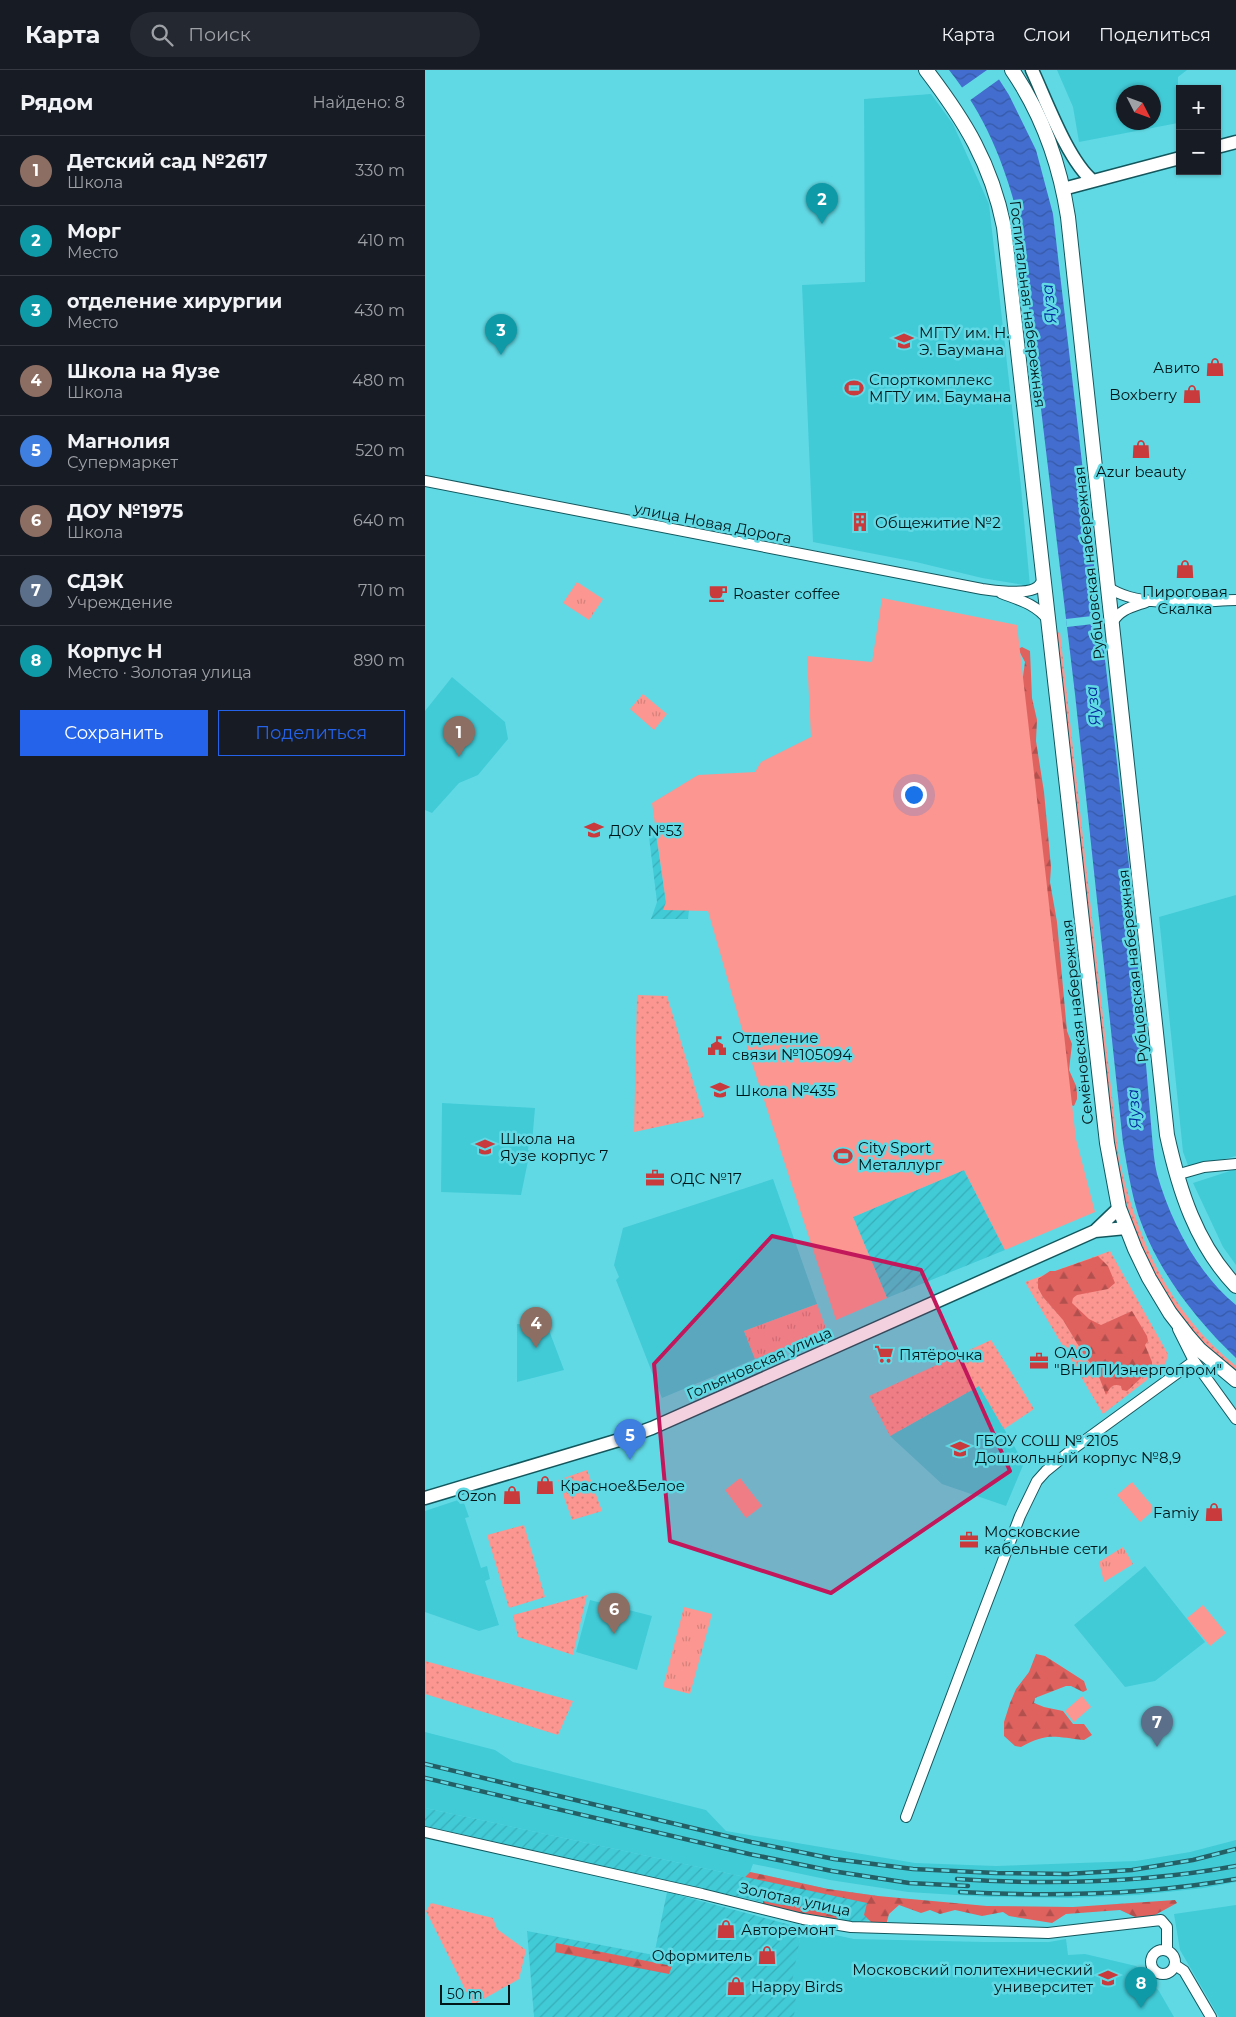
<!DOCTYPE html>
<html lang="ru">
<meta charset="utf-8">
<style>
body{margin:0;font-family:Montserrat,sans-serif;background:#242831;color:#f1f3f6}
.controls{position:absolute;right:15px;top:15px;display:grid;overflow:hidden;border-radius:0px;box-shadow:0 1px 4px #0004}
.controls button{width:45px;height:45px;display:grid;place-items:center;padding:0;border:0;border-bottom:1px solid #363941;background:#171b24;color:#f1f3f6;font:25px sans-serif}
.compass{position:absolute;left:691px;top:15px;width:45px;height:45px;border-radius:50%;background:#171b24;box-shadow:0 1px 4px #0004;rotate:132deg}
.scale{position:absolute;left:15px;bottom:12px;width:70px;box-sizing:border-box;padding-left:5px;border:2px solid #00171a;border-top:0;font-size:14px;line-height:18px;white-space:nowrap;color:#00171a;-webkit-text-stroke:4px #61d9e4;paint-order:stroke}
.you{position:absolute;left:488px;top:724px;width:18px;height:18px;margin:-12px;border:4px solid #fff;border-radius:50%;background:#1a73e8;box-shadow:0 0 0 8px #1a73e833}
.badge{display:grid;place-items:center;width:32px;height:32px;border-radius:50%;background:#2563eb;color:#fff;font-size:16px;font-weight:700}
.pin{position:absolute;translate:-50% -41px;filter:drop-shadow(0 1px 2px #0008)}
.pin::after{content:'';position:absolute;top:26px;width:18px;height:15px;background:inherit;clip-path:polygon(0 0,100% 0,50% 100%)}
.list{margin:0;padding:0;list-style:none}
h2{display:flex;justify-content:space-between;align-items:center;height:65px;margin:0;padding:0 20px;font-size:21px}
h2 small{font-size:16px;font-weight:400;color:#9ea1a6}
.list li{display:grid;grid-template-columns:32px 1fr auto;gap:15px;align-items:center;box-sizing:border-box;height:70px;padding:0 20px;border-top:1px solid #363941}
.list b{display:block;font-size:19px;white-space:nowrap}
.list p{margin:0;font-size:16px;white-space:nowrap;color:#9ea1a6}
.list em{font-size:16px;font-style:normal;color:#9ea1a6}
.actions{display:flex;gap:10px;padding:15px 20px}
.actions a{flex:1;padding:11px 0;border:1px solid #2563eb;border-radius:0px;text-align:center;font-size:18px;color:#2563eb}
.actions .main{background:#2563eb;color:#fff}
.icon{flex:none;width:28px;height:28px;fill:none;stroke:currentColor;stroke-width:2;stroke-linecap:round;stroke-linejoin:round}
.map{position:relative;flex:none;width:811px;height:1947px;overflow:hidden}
header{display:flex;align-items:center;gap:30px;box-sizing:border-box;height:70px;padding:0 25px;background:#171b24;border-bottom:1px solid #363941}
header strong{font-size:24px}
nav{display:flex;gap:28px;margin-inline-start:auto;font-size:18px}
.search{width:350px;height:45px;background:#242831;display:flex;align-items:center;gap:12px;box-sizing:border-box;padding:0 18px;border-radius:28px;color:#9ea1a6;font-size:19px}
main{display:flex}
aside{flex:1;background:#171b24}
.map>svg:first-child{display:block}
.built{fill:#41cbd7;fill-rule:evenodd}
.industrial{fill:url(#industrial-furrows)}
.grass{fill:url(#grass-dots)}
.forest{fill:url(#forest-firs)}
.park{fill:url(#park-tufts)}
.garden{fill:#fb9690}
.water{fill:url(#water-waves)}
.pier{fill:#61d9e4}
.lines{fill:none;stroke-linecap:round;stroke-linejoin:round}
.minor-casing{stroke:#13575d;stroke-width:12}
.tertiary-casing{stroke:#13575d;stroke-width:15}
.secondary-casing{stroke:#13575d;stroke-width:16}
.minor{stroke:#fff;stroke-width:10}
.tertiary{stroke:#fff;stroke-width:12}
.secondary{stroke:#fff;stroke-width:14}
.rail-casing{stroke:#245f65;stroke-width:4.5}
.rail{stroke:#61d9e4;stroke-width:2.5;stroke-dasharray:8;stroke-linecap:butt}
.marked{fill:#c2185b;fill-opacity:0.2;stroke:#c2185b;stroke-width:4;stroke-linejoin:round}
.labels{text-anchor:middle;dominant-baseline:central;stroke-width:5;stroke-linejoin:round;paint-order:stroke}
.street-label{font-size:15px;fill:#00171a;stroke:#61d9e4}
.poi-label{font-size:15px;fill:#00171a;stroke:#61d9e4;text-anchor:start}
.water-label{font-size:16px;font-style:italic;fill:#032b9d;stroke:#61d9e4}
</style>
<header>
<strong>Карта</strong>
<div class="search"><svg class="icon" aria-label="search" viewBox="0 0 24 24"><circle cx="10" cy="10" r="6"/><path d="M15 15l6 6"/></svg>Поиск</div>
<nav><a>Карта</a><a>Слои</a><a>Поделиться</a></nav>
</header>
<main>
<aside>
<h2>Рядом<small>Найдено: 8</small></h2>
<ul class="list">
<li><span class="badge" style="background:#8d6e63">1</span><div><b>Детский сад №2617</b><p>Школа</p></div><em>330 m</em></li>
<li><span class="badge" style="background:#0f9aa8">2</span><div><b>Морг</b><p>Место</p></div><em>410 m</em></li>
<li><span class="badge" style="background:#0f9aa8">3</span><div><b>отделение хирургии</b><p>Место</p></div><em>430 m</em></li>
<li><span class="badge" style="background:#8d6e63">4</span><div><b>Школа на Яузе</b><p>Школа</p></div><em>480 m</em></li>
<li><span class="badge" style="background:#3f7fe0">5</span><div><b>Магнолия</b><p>Супермаркет</p></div><em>520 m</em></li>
<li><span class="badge" style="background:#8d6e63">6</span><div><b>ДОУ №1975</b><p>Школа</p></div><em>640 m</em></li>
<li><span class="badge" style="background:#5c6f8a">7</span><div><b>СДЭК</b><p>Учреждение</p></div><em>710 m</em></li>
<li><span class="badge" style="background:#0f9aa8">8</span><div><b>Корпус Н</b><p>Место · Золотая улица</p></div><em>890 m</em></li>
</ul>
<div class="actions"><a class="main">Сохранить</a><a>Поделиться</a></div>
</aside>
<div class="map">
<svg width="811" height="1947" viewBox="0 0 811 1947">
<defs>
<pattern id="industrial-furrows" width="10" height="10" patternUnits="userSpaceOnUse" patternTransform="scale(1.25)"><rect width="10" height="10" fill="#41cbd7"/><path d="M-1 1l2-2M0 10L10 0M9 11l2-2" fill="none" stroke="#37aeb8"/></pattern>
<pattern id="grass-dots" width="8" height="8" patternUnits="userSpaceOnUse" patternTransform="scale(1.25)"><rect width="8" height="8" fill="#fb9690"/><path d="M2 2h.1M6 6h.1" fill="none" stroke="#d5817c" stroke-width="1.8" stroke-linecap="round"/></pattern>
<pattern id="forest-firs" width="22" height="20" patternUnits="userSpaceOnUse" patternTransform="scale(1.25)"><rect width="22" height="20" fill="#df625f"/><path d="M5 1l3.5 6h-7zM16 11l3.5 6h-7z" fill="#b2504e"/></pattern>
<pattern id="park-tufts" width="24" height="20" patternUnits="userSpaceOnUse" patternTransform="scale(1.25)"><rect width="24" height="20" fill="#fb9690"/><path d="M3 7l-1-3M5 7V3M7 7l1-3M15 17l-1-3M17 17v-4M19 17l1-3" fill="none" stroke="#d5817c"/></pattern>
<pattern id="water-waves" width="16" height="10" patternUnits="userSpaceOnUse" patternTransform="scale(1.25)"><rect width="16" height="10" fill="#436ecf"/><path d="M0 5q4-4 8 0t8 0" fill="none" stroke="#3659a7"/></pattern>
</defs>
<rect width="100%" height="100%" fill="#61d9e4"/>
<path class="built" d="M632 0H762L753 7V53L654 72 648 37ZM698 22H728V52H698Z
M506 24 528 54 564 134 596 417 605 516 557 508 491 492 388 472 377 215 440 212 439 29Z
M27 607 80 652 83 669 53 705 34 713 7 743 0 740V641Z
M811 825V1086L764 1098 758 1082 734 847Z
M17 1033 110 1038 107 1073H104L103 1080 105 1081 96 1125 16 1122Z
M811 1099V1195L798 1177 768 1113Z
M348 1109 392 1234 319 1261 330 1289 237 1328 191 1210 194 1207 189 1195 198 1158Z
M92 1254 122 1255 139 1300 92 1312Z
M554 1316 599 1393 581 1436 517 1414 465 1366Z
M33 1430 35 1434 39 1433 44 1447 40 1448 56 1498 62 1496 65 1509 60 1511 74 1555 54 1561 0 1542V1441Z
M720 1496 780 1572 730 1611 700 1617 649 1555Z
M165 1530 227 1546 212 1600 151 1582Z
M0 1662 70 1680 88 1692 281 1740 301 1761 490 1793 571 1796 711 1791 765 1782 811 1770V1812L779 1818 714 1825 644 1828 564 1827 483 1822 405 1810 328 1794 325 1802 320 1807 0 1738Z
M811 1835V1947H794L755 1880 749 1844Z
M377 1858 429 1869 560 1872H624L641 1869 643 1885 660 1884 711 1896 734 1921 749 1947H369L364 1924Z"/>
<path class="industrial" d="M230 757 241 832 264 840 263 849H226L232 832 223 759Z
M539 1100 580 1180 462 1228 428 1147Z
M0 1738 320 1807 325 1802 403 1819 453 1826 447 1850 426 1852 0 1756Z
M242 1822 377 1858 365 1923 371 1925 369 1947H109L102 1861 229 1885Z"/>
<path class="grass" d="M635 562 694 1089C713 1171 744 1242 811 1296V1302C738 1243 713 1181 690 1092L632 563Z
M212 925 242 926 279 1047 209 1062Z
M685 1181 743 1284 740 1296 678 1344 600 1212Z
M566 1270 609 1339 579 1359 554 1316 465 1366 444 1326Z
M162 1400 177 1441 147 1450 133 1410Z
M99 1455 120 1527 84 1538 62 1465Z
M162 1525 148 1585 93 1567 88 1545Z
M0 1591 148 1631 133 1665 0 1624Z
M6 1833 68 1848 72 1859 101 1880 94 1909 48 1935 1 1841Z"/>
<path class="forest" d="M597 577 605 581 607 628 612 650 611 671 619 722 626 797 625 812 632 852 642 961 647 974 644 1000 652 1018V1029L649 1036 639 1033 597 614 600 592 593 579Z
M673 1186 683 1196 690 1213 683 1219 652 1225 648 1228 647 1233 664 1249 676 1255 707 1241 722 1266 723 1271 720 1275 727 1292V1298L723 1300 718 1299 715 1304 716 1308 702 1321 697 1320 696 1316C687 1313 685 1318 681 1325L671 1299 661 1288 638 1250 618 1227 613 1218V1209L625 1201H630Z
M611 1584 620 1586 659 1611 662 1620 658 1622 646 1616H641L610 1628 609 1633 619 1637 638 1641 648 1654H659L667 1665 659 1670C629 1667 623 1662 596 1677L590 1676 579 1666V1652L585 1633 591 1619 604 1602Z
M325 1802 403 1819 453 1826 562 1836 648 1837 750 1830 752 1833 728 1846 710 1847 695 1840 641 1844 627 1853 584 1846 578 1842 557 1846 530 1840 515 1844 505 1840 496 1843 474 1835 464 1844 461 1855H449L439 1845 442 1833 320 1807Z
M338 1831 357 1835 362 1833 411 1846 417 1854 338 1835Z
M131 1873 247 1896 244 1904 130 1882Z"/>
<path class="park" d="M152 512 178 529 164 550 138 533Z
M218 624 242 644 229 660 205 639Z
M392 1234 402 1261 330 1289 319 1261Z
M698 1477 708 1494 679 1512 674 1492Z
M259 1537 287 1544 265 1624 238 1617Z"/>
<path class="garden" d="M457 528 592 555 651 1069 670 1142 580 1180 539 1100 428 1147 462 1228 411 1250 325 987 283 841 238 840 241 832 227 733 273 705 330 702 336 692 386 667 382 586 447 592Z
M315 1408 337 1436 321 1448 300 1420Z
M707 1412 730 1439 715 1452 692 1425Z
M778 1535 801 1563 785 1576 762 1548Z
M657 1626 666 1637 649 1652 640 1641Z"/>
<path class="water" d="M524 0H568L584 25 611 80 628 144 705 804 727 1066C728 1078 729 1092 732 1104 746 1152 772 1203 811 1235V1288C769 1248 732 1200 713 1144 706 1121 702 1096 698 1073L650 624 593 146C578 90 560 45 524 0Z"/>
<path class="pier" d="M562 0H571L576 8 544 31 535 19Z
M676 545 677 553 642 557 641 549Z"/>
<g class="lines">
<g class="minor-casing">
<path id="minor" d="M0 411 557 519C569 521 598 524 609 519 615 517 617 512 619 507
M683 517C713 539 774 531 811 530
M576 523C594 530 611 534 623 550
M687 553C695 539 707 537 721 532
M751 1105 779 1097 811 1094
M753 1259 769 1291 811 1349
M481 1747 556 1548 595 1446 612 1411 621 1401 648 1379 769 1291
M0 1762 277 1824 378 1849 426 1857 623 1863 736 1850 742 1857V1881
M726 1892a12 12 0 1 1 24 0a12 12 0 1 1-24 0Z
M750 1895 759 1901 786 1947"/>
</g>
<g class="tertiary-casing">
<path id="tertiary" d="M607 0C621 30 643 91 668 111
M792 77 811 72
M638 119 755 88
M670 1161 694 1138
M0 1428 194 1370 227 1358 670 1161 701 1158"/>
</g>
<g class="secondary-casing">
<path id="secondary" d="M501 0C540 51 566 93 579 157L682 1073 694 1138 710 1179 724 1208 745 1243 762 1265 775 1280 811 1310
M587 0C617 44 635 95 643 147L742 1065C754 1120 771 1174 811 1216"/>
</g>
<use href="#minor" class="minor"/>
<use href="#tertiary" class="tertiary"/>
<use href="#secondary" class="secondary"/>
<g class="rail-casing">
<path id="rail" d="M0 1694 326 1772 409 1789 488 1799 571 1803 642 1804 707 1800 768 1790 811 1779
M0 1708 324 1784 407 1801 484 1813 543 1816
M532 1809C625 1815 719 1813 811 1796
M535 1822C627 1827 720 1825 811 1809"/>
</g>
<use href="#rail" class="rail"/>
</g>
<path class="marked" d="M347 1166 496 1200 585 1401 406 1523 245 1471 229 1294Z"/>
<defs>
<g id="university-bare" transform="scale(1.5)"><path d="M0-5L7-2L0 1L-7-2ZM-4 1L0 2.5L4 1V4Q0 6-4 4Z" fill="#c93a3d" stroke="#61d9e4" stroke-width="2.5" paint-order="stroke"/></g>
<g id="shop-bare" transform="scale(1.5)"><path d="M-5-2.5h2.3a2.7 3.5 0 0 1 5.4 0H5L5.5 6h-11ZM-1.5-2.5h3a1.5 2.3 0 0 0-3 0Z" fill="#c93a3d" stroke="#61d9e4" stroke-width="2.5" paint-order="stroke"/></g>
<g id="stadium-bare" transform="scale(1.5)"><path d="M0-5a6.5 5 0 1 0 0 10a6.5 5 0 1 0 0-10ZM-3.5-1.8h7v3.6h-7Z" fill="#c93a3d" stroke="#61d9e4" stroke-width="2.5" paint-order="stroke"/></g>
<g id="building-bare" transform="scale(1.5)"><path d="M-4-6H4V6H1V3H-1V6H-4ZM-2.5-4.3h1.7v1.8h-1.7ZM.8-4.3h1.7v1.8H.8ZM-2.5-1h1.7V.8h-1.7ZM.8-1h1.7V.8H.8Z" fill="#c93a3d" stroke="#61d9e4" stroke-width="2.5" paint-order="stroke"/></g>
<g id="cafe-bare" transform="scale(1.5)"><path d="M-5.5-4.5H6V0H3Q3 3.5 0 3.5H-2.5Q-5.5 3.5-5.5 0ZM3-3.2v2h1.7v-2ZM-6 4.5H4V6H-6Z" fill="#c93a3d" stroke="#61d9e4" stroke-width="2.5" paint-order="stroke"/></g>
<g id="school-bare" transform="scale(1.5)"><path d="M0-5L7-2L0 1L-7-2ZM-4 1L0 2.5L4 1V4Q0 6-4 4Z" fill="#c93a3d" stroke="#61d9e4" stroke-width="2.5" paint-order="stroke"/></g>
<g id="civic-bare" transform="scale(1.5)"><path d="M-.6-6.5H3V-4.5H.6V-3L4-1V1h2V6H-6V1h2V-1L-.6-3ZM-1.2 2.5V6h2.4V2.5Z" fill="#c93a3d" stroke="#61d9e4" stroke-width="2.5" paint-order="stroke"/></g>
<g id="office-bare" transform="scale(1.5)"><path d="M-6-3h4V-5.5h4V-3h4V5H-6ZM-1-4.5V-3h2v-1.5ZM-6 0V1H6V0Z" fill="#c93a3d" stroke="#61d9e4" stroke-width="2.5" paint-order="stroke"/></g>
<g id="supermarket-bare" transform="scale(1.5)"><path d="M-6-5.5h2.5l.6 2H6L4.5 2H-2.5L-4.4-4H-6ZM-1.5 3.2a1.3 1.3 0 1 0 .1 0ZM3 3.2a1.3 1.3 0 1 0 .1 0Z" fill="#c93a3d" stroke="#61d9e4" stroke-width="2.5" paint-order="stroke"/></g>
</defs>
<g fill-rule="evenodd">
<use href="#university-bare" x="479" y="271"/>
<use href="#shop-bare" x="790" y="297"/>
<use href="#stadium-bare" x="429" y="318"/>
<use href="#shop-bare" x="767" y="324"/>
<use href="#shop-bare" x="716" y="379"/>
<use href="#building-bare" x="435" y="452"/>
<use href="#shop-bare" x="760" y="499"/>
<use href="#cafe-bare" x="293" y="523"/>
<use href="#school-bare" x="169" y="760"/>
<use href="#civic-bare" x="292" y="976"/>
<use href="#school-bare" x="295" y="1020"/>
<use href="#school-bare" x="60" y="1077"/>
<use href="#stadium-bare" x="418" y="1086"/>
<use href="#office-bare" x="230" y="1108"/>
<use href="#supermarket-bare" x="459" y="1284"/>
<use href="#office-bare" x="614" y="1291"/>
<use href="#school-bare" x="535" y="1379"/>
<use href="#shop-bare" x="120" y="1415"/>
<use href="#shop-bare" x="87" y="1425"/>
<use href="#shop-bare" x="789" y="1442"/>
<use href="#office-bare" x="544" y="1470"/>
<use href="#shop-bare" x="301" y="1859"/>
<use href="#shop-bare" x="342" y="1885"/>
<use href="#university-bare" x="683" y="1908"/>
<use href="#shop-bare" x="311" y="1916"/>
</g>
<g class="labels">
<g class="street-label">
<text transform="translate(603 234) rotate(83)">Госпитальная набережная</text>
<text transform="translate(288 453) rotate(11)">улица Новая Дорога</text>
<text transform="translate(664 493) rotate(-96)">Рубцовская набережная</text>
<text transform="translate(708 896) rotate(-96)">Рубцовская набережная</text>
<text transform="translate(652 952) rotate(-96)">Семёновская набережная</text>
<text transform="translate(334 1293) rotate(-24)">Гольяновская улица</text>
<text transform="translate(370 1829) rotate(12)">Золотая улица</text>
</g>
<g class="poi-label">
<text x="494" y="262">МГТУ им. Н.<tspan x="494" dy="17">Э. Баумана</tspan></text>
<text x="775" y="297" text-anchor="end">Авито</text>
<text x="444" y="309">Спорткомплекс<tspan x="444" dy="17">МГТУ им. Баумана</tspan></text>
<text x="752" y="324" text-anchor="end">Boxberry</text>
<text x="716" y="401" text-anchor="middle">Azur beauty</text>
<text x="450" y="452">Общежитие №2</text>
<text x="760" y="521" text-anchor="middle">Пироговая<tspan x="760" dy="17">Скалка</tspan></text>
<text x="308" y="523">Roaster coffee</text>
<text x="184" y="760">ДОУ №53</text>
<text x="307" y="967">Отделение<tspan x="307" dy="17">связи №105094</tspan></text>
<text x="310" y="1020">Школа №435</text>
<text x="75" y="1068">Школа на<tspan x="75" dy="17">Яузе корпус 7</tspan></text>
<text x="433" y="1077">City Sport<tspan x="433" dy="17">Металлург</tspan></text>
<text x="245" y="1108">ОДС №17</text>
<text x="629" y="1282">ОАО<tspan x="629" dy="17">"ВНИПИэнергопром"</tspan></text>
<text x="474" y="1284">Пятёрочка</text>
<text x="550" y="1370">ГБОУ СОШ № 2105<tspan x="550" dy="17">Дошкольный корпус №8,9</tspan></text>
<text x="135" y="1415">Красное&amp;Белое</text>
<text x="72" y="1425" text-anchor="end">Ozon</text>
<text x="774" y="1442" text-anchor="end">Famiy</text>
<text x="559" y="1461">Московские<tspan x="559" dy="17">кабельные сети</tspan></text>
<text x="316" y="1859">Авторемонт</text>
<text x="327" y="1885" text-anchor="end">Оформитель</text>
<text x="668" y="1899" text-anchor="end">Московский политехнический<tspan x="668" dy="17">университет</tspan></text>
<text x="326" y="1916">Happy Birds</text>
</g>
<g class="water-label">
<text transform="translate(624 234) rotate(-96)">Яуза</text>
<text transform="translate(668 636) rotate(-96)">Яуза</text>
<text transform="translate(709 1039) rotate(-95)">Яуза</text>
</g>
</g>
</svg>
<div class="controls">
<button>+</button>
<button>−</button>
</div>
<svg class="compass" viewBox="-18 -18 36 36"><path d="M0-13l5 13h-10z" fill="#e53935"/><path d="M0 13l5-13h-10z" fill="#9ea1a6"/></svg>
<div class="scale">50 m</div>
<div class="you"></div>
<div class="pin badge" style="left:34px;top:687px;background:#8d6e63">1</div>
<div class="pin badge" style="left:397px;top:154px;background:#0f9aa8">2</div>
<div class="pin badge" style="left:76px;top:285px;background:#0f9aa8">3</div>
<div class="pin badge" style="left:111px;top:1278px;background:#8d6e63">4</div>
<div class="pin badge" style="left:205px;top:1390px;background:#3f7fe0">5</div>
<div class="pin badge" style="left:189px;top:1564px;background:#8d6e63">6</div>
<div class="pin badge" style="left:732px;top:1677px;background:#5c6f8a">7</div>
<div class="pin badge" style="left:716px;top:1938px;background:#0f9aa8">8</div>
</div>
</main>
